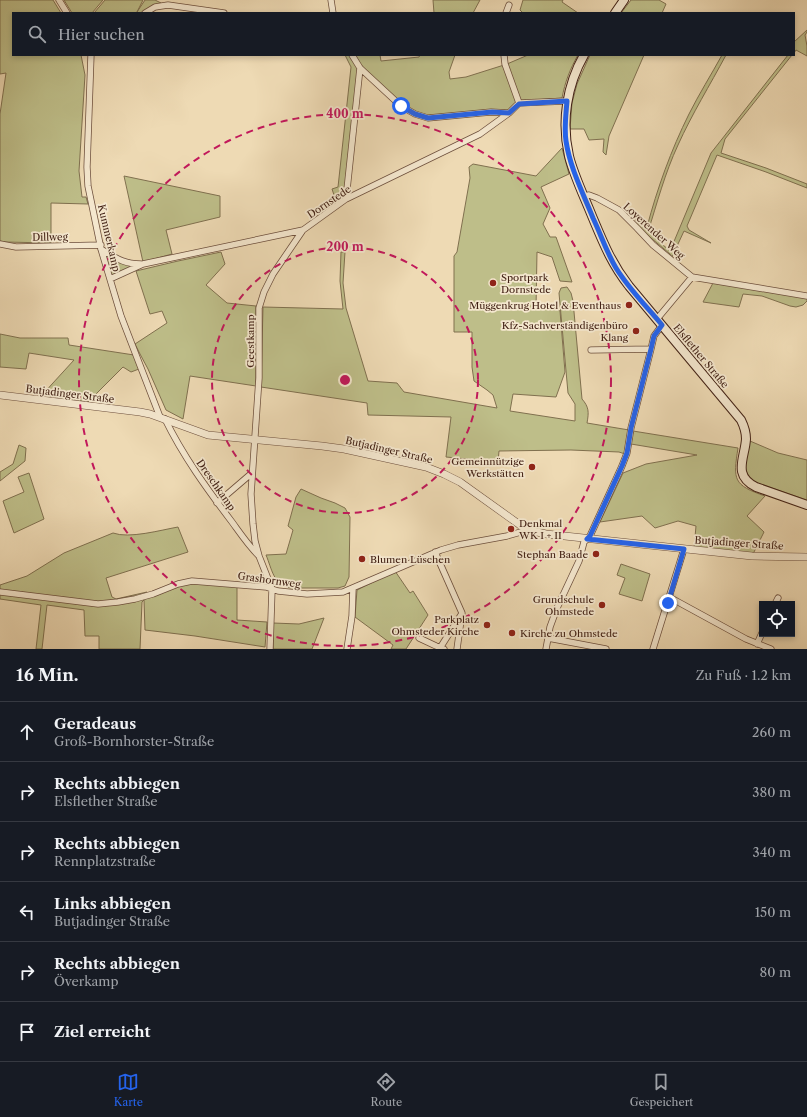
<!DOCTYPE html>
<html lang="de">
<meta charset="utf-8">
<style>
body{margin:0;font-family:"Libre Caslon Text",serif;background:#20242c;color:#f1f3f6}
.controls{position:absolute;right:12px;bottom:12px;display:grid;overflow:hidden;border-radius:0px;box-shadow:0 2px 6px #0003}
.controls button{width:36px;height:36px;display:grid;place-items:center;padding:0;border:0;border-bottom:1px solid #363941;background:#171b24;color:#f1f3f6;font:20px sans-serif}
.stop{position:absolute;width:12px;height:12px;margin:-9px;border:3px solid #2563eb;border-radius:50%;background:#fff}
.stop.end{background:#2563eb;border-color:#fff;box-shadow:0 1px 4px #0008}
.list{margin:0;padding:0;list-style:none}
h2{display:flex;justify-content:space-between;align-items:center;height:52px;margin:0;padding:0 16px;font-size:17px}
h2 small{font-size:13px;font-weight:400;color:#9ea1a6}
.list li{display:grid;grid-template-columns:26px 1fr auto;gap:12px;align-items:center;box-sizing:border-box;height:60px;padding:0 16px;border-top:1px solid #363941}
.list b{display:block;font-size:15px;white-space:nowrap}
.list p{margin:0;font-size:13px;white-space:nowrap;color:#9ea1a6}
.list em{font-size:13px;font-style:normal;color:#9ea1a6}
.icon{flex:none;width:22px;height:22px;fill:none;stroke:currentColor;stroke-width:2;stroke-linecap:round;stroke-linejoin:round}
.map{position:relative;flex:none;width:807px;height:649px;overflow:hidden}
.search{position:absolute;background:#171b24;box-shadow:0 2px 6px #0003;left:12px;right:12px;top:12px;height:44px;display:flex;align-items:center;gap:10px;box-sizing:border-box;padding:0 14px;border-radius:0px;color:#9ea1a6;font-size:15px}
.sheet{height:412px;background:#171b24}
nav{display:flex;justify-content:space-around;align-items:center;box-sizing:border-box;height:56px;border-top:1px solid #363941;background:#171b24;font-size:11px;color:#9ea1a6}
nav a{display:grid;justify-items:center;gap:2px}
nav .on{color:#2563eb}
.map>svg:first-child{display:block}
.green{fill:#bebe89;stroke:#80704f}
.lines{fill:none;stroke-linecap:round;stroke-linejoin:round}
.minor-casing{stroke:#6d4f3d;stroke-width:7}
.tertiary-casing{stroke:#6d4f3d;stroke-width:8}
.secondary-casing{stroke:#422115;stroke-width:10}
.minor{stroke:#f4e7ce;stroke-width:5.5}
.tertiary{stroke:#f4e7ce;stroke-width:7}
.secondary{stroke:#f4e7ce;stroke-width:8}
.route{stroke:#2563eb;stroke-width:5}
.ring{fill:none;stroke:#c2185b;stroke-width:2;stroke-dasharray:7 5}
.poi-dot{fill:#8f2418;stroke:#f4e7ce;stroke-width:1.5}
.labels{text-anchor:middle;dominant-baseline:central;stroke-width:3.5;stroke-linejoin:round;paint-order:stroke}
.street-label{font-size:10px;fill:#422115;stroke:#f4e7ce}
.poi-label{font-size:10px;fill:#422115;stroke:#f4e7ce;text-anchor:end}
.centre{fill:#c2185b;stroke:#f4e7ce;stroke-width:2}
.ring-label{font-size:12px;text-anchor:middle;font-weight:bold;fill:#c2185b;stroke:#f4e7ce;stroke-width:3.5;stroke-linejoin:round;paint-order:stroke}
</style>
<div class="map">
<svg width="807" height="649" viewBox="0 0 807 649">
<rect width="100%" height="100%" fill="#eedab4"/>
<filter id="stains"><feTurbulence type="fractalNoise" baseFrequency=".005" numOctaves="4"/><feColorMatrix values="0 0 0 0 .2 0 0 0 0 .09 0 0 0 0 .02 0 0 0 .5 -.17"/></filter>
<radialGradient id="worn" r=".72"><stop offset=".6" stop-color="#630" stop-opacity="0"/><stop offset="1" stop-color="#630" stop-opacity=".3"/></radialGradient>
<path class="green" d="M0 0H53L61 13H13V55H81L85 75 79 171 82 197H86L88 204 51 203V243L4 242 0 241V114L6 73 0 74Z
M64 0H103L92 13H72Z
M105 0H143L137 12 145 0H155L161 3V5H153L142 13H94Z
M433 0H480L473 13H434Z
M523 0H563L562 2 578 13H523L520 10Z
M631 0H659L666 4 662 13H621Z
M807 30V32L805 35 807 46V56L796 50 794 53V42Z
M345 55H351L359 68 344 198 337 204 332 189 338 187 351 67Z
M354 55H380L381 61 419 57 420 55H455L449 72 450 79 466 77 504 65 517 102 508 112 428 116 415 112 401 103 361 66Z
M528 55H578C570 69 565 82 562 98L520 101 507 64Z
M590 55H644L609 136 606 155 603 152 604 139 589 140 584 129H570L572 103 577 84Z
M722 55H726C710 85 692 114 678 145 665 173 657 203 648 232L670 251 711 153 788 55H792L725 139 721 153 766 168 807 184V188L766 172 717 155 687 226 689 230 711 243 684 231 672 257 670 254 638 227 635 218 647 227C657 189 671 150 689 114 699 94 711 75 722 55Z
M562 148 569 174 541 187 550 208 543 224 550 237H556L572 282 560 281 552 257 537 252 536 309H557L560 311 565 372 556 397 513 394 510 411 575 421V404L568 393 559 293 561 288 567 287 571 293 573 301 582 399C589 407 589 412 587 423L629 430 625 454 619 452 571 450 499 451 498 462 446 457 451 417 368 415 367 403 261 387 263 307 343 309 340 281 341 252H345L343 283 346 308 368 381 397 383 404 392 497 408 493 395 487 390 474 381 472 367V332H454V256L457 252 470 178 469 167 473 164 536 176Z
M124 176 220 196V217L166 230 172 254 143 262Z
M103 252 136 266 110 276Z
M221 252 225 264 206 285 227 303 256 306V386L190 376 183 419 166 410 148 369 140 354 135 344 167 323 162 311 150 314 136 271 178 261Z
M713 283 807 298V301L803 305 796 307 790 306 762 296 743 294 739 307 703 302Z
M0 334 20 338H68L69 345 134 355 139 369 131 372 123 367 88 402 42 395 74 360 29 353 26 369 0 367Z
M633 431 738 448C733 480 733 485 765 496L747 516 764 532 753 554 694 548 696 526 678 521 655 528 642 516 600 522 623 473 646 464 697 455 631 444Z
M750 441 778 453 807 460V500L757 483C739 473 746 458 750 441Z
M19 445 26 448 25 461 0 481V472L13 464Z
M29 473 44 519 14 533 3 501 24 492 18 477Z
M301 489 321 498 335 503 345 508 350 517 349 577 345 586 338 588H291C273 585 272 569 266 555L286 554 293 530 288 526 296 497Z
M178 527 188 552 106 578 112 597 116 599 147 592 145 599 184 584 198 582 237 586V620L267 622 265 647 195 636 145 630 144 600 142 602 140 649H99V636H85L84 610 47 605 42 649H36L41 605 0 599V585L27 576 64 553 113 533C129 539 161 530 178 527Z
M621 564 650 574 642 601 619 594 625 578 617 575Z
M395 571 410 593 413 591 428 615 406 649H391L393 645 355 617 357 590Z
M324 618 312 649H273V623L299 624Z"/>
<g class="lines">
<g class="minor-casing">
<path id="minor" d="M59 0 67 13
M331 0 333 13
M145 13 155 7 168 5 224 13
M506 13 509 5
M91 55 87 167 88 186 101 249 121 316 131 342 160 417
M352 55 360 68 401 106 415 114 428 118 491 112 509 113 519 103 567 101
M504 55 505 64 519 103
M584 196 589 195 597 198 619 210 637 228 653 245 692 277 807 296
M346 199 360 68
M0 244 16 247 101 245
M101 249C116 258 123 264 141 264
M110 279 143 264 303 230 346 199 480 134 509 113
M657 319 692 277
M591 350 651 349
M165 419C183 456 207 489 232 522 240 533 248 545 258 555
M217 503 252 473
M435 552 462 613 457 649
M0 592 98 604 118 602 135 599 153 594 178 584 192 581 266 587 278 591 307 594 343 592 441 550 458 545 507 536 528 530
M669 597 746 639 771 649
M775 604 778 598
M419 638 436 646 444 649
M548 638 606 649
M757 644 762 633
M440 648 461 615
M270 649 272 589 259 556 255 541 253 524 251 494 259 378V308L264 292 273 274 303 230
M347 649 352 616 353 588
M546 649 550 627 557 608 579 561 584 542 590 536 622 466 627 453 631 428 651 349 654 336 662 325
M653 649 684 549"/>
</g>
<g class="tertiary-casing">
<path id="tertiary" d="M0 395 140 412 150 414 208 435 322 446 344 449 426 467 444 474 460 482 520 525 528 530 546 534 752 556 807 557"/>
</g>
<g class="secondary-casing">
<path id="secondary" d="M615 13 624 0
M584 55C567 85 561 121 569 156 574 176 584 196 592 216 603 242 611 263 629 286L741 420C744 426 746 432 746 439 745 458 732 475 756 487L807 505"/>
</g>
<use href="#minor" class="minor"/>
<use href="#tertiary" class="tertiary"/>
<use href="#secondary" class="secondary"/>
</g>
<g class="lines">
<path class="route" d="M401 106 415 114 428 118 492 112 509 113 519 104 567 101C566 114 564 128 566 141 570 168 583 193 593 218 601 235 607 253 616 268 629 289 647 307 662 325L654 336 651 349 631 428 627 453 622 466 590 536 587 539 684 549 668 603"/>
</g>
<g class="ring">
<circle cx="345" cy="380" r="133"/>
<circle cx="345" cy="380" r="266"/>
</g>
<g class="poi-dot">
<circle cx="493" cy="283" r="4"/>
<circle cx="629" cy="305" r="4"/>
<circle cx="636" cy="331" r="4"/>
<circle cx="532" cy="467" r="4"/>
<circle cx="511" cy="529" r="4"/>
<circle cx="596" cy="554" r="4"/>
<circle cx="362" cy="559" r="4"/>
<circle cx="602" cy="605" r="4"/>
<circle cx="487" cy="625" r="4"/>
<circle cx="512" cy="633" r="4"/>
</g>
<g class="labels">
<g class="street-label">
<text transform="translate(329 202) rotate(-34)">Dornstede</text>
<text transform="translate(654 231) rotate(42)">Loyerender Weg</text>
<text transform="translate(50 237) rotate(-1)">Dillweg</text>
<text transform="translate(109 238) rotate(77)">Kummerkamp</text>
<text transform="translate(250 341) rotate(-90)">Geestkamp</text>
<text transform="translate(701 356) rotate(50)">Elsflether Straße</text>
<text transform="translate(70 394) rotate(7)">Butjadinger Straße</text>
<text transform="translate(389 450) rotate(13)">Butjadinger Straße</text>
<text transform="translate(216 485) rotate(55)">Dreschkamp</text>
<text transform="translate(739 543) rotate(4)">Butjadinger Straße</text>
<text transform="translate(269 580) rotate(8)">Grashornweg</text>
</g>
<g class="poi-label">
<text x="501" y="277" text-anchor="start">Sportpark<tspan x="501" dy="12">Dornstede</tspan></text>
<text x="621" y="305">Müggenkrug Hotel &amp; Eventhaus</text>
<text x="628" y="325">Kfz-Sachverständigenbüro<tspan x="628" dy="12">Klang</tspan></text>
<text x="524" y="461">Gemeinnützige<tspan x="524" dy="12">Werkstätten</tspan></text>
<text x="519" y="523" text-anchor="start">Denkmal<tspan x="519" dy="12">WK I + II</tspan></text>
<text x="588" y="554">Stephan Baade</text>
<text x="370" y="559" text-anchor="start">Blumen Lüschen</text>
<text x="594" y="599">Grundschule<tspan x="594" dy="12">Ohmstede</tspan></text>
<text x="479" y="619">Parkplatz<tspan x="479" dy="12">Ohmsteder Kirche</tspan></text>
<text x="520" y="633" text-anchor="start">Kirche zu Ohmstede</text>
</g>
</g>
<circle cx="345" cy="380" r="6" class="centre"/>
<g class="ring-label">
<text x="345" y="118">400 m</text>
<text x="345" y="251">200 m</text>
</g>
<rect width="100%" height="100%" filter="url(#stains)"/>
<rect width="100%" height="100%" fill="url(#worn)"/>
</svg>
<div class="controls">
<button><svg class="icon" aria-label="locate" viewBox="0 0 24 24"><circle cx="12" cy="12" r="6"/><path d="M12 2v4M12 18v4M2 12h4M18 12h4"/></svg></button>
</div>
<div class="stop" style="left:401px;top:106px"></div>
<div class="stop end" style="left:668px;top:603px"></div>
<div class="search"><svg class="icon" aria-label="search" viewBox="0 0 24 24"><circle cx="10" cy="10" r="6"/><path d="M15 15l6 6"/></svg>Hier suchen</div>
</div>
<section class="sheet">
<h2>16 Min.<small>Zu Fuß · 1.2 km</small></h2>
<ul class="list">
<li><svg class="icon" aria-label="ahead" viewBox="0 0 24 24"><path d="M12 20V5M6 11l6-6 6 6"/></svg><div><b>Geradeaus</b><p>Groß-Bornhorster-Straße</p></div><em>260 m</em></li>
<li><svg class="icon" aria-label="right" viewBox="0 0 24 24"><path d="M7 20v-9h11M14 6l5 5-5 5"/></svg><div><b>Rechts abbiegen</b><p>Elsflether Straße</p></div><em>380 m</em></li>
<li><svg class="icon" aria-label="right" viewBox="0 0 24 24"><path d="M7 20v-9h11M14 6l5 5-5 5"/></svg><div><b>Rechts abbiegen</b><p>Rennplatzstraße</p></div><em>340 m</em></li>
<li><svg class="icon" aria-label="left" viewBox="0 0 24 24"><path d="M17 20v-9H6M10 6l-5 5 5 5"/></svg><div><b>Links abbiegen</b><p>Butjadinger Straße</p></div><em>150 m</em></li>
<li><svg class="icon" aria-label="right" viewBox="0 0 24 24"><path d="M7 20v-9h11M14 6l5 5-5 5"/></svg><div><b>Rechts abbiegen</b><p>Överkamp</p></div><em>80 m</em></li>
<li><svg class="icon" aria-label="arrive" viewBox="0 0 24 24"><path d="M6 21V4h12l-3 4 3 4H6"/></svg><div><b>Ziel erreicht</b></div></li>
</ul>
</section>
<nav>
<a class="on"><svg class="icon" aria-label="map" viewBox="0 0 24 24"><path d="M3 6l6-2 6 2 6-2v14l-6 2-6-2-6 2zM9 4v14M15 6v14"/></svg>Karte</a>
<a><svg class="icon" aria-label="directions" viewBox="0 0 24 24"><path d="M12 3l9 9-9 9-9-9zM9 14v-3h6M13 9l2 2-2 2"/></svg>Route</a>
<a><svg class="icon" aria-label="saved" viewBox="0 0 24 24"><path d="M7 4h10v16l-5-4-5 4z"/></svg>Gespeichert</a>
</nav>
